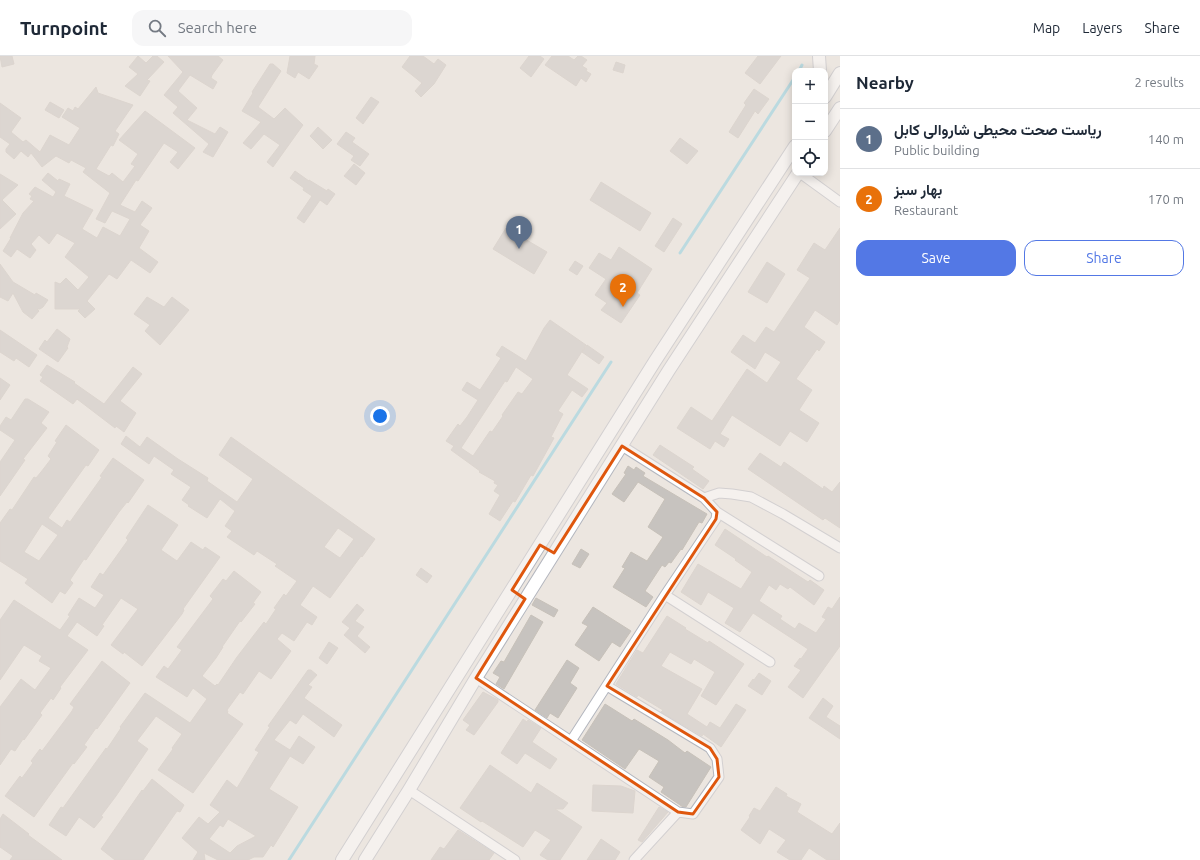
<!DOCTYPE html>
<meta charset="utf-8">
<style>
body{margin:0;font-family:Ubuntu,Vazirmatn,sans-serif;background:#f6f6f7;color:#1f2937}
.controls{position:absolute;right:12px;top:12px;display:grid;overflow:hidden;border-radius:8px;box-shadow:0 2px 10px #0003}
.controls button{width:36px;height:36px;display:grid;place-items:center;padding:0;border:0;border-bottom:1px solid #e0e1e3;background:#fff;color:#1f2937;font:20px sans-serif}
.you{position:absolute;left:380px;top:360px;width:14px;height:14px;margin:-10px;border:3px solid #fff;border-radius:50%;background:#1a73e8;box-shadow:0 0 0 6px #1a73e833}
.badge{display:grid;place-items:center;width:26px;height:26px;border-radius:50%;background:#5378e5;color:#fff;font-size:13px;font-weight:700}
.pin{position:absolute;translate:-50% -33px;filter:drop-shadow(0 1px 2px #0008)}
.pin::after{content:'';position:absolute;top:21px;width:14px;height:12px;background:inherit;clip-path:polygon(0 0,100% 0,50% 100%)}
.list{margin:0;padding:0;list-style:none}
h2{display:flex;justify-content:space-between;align-items:center;height:52px;margin:0;padding:0 16px;font-size:17px}
h2 small{font-size:13px;font-weight:400;color:#747a83}
.list li{display:grid;grid-template-columns:26px 1fr auto;gap:12px;align-items:center;box-sizing:border-box;height:60px;padding:0 16px;border-top:1px solid #e0e1e3}
.list b{display:block;font-size:15px;white-space:nowrap}
.list p{margin:0;font-size:13px;white-space:nowrap;color:#747a83}
.list em{font-size:13px;font-style:normal;color:#747a83}
.actions{display:flex;gap:8px;padding:12px 16px}
.actions a{flex:1;padding:9px 0;border:1px solid #5378e5;border-radius:12px;text-align:center;font-size:14px;color:#5378e5}
.actions .main{background:#5378e5;color:#fff}
.icon{flex:none;width:22px;height:22px;fill:none;stroke:currentColor;stroke-width:2;stroke-linecap:round;stroke-linejoin:round}
.map{position:relative;flex:none;width:840px;height:804px;overflow:hidden}
header{display:flex;align-items:center;gap:24px;box-sizing:border-box;height:56px;padding:0 20px;background:#fff;border-bottom:1px solid #e0e1e3}
header strong{font-size:19px}
nav{display:flex;gap:22px;margin-inline-start:auto;font-size:14px}
.search{width:280px;height:36px;background:#f6f6f7;display:flex;align-items:center;gap:10px;box-sizing:border-box;padding:0 14px;border-radius:12px;color:#747a83;font-size:15px}
main{display:flex}
aside{flex:1;background:#fff}
.map>svg:first-child{display:block}
.lines{fill:none;stroke-linecap:round;stroke-linejoin:round}
.stream{stroke:#7fcde1;stroke-width:3}
.building{fill:#c7c3bf;stroke:#c7c1b9;fill-rule:evenodd}
.minor-casing{stroke:#b3b6be;stroke-width:11}
.secondary-casing{stroke:#b3b6be;stroke-width:14}
.minor{stroke:#fff;stroke-width:9}
.secondary{stroke:#fff;stroke-width:12}
.marked{fill:none;stroke:#df570e;stroke-width:3;stroke-linejoin:round}
</style>
<header>
<strong>Turnpoint</strong>
<div class="search"><svg class="icon" aria-label="search" viewBox="0 0 24 24"><circle cx="10" cy="10" r="6"/><path d="M15 15l6 6"/></svg>Search here</div>
<nav><a>Map</a><a>Layers</a><a>Share</a></nav>
</header>
<main>
<div class="map">
<svg width="840" height="804" viewBox="0 0 840 804">
<rect width="100%" height="100%" fill="#ece6e0"/>
<g class="lines">
<path class="stream" d="M799 15 802 9
M680 197 795 21
M289 804 611 306"/>
</g>
<path class="building" d="M0 0H12L14 8 2 11Z
M138 0 146 7 153 0H157L164 6 147 24 150 25 140 40 125 30 138 18 129 11Z
M168 0H218L223 4 212 19 211 22 217 26 213 33 190 19 178 35 197 52 187 64 215 78 220 71 228 76 213 101 203 96 209 88 173 57 178 51 164 39 183 16Z
M290 0H315L314 8 318 10 309 23 298 16 295 22 287 17Z
M410 0H423L434 8 438 3 446 9 434 28 421 41 415 35 422 27 402 11Z
M529 0H540L544 3 531 21 520 12Z
M552 0H568L574 4 578 0H581L587 4 582 10 587 13 586 15 591 18 586 26 581 22 576 30 545 9Z
M758 0H781L760 28 745 17Z
M616 6 625 9 623 17 613 14Z
M270 8H273L281 15 258 51 274 63 285 52 303 69 273 111 267 106 280 89 264 78 251 93 243 87 261 66 242 55 253 37 252 36Z
M96 31 98 37 133 49 115 75 119 78 113 90 111 89 96 113 109 120 112 117 123 126 135 110 131 108 138 98 119 84 145 55 195 92 178 113 170 106 178 96 164 87 138 125 136 124 120 149 135 156 142 145 152 152 140 169 149 175 139 192 158 206 150 217 131 204 117 223 109 218 87 245 95 253 85 262 78 255 80 253H55V226L60 228 66 222 78 234 89 221 65 201 75 187 57 177 49 188 39 179 31 188 36 194 30 202 17 193 11 201 3 195 11 182H10L23 157 34 145 30 143 32 140 29 138 35 131 53 141 56 136 42 124 48 117 58 125 59 123 70 128 64 140 93 154 82 173 97 182 103 171 120 180 130 163 112 155 105 167 96 163 110 137 83 116 86 112 71 104 69 107 56 100 42 111 31 97 28 101 21 95 14 103 6 96V93L10 88 0 81V47L21 62 11 76 23 86 26 84 40 96 50 79 69 89 80 72 62 61 68 52 73 55 75 51 78 53Z
M754 33 769 43 758 58 755 55 738 82 729 76 746 49 744 47Z
M371 41 379 46 363 68 356 62Z
M50 46 64 54 59 62 45 54Z
M318 71 332 84 323 93 310 80Z
M346 76 355 82 352 86 369 98 360 110 351 104 354 100 337 88Z
M680 82 698 95 687 108 670 95Z
M354 108 365 117 356 129 344 120Z
M295 115 309 125V124L327 135 328 133 335 138 327 149 320 144 304 167 297 162 312 140 303 134 304 132 290 122Z
M0 118 18 129 2 144 16 158 0 173Z
M601 126 651 157 640 175 590 144Z
M673 162 682 168 664 196 655 190Z
M506 172 547 196 534 218 493 193Z
M840 172V264L837 269 815 254 804 271 825 286 819 295 817 293 796 323 812 334 799 354 819 367 807 386 790 375 780 390 732 359 720 378 729 383 724 391 715 385 710 393 677 372 691 351 712 365 747 313 767 327 781 306 765 296 755 313 731 296 743 279 755 287 766 271 774 276 810 222 797 214 814 187 825 194Z
M619 191 652 213 637 237 640 239 621 267 601 254 607 247 595 239 606 223 589 212 599 197 611 204Z
M575 205 583 210 577 219 569 214Z
M767 206 785 218 767 247 748 236Z
M0 208 13 226 35 239 36 237 48 244 43 251 40 253H37L39 255 32 263 23 256 13 237 8 245 0 241Z
M147 241 164 251 172 241 189 254 160 289 145 275 150 269 134 258Z
M550 264 586 289 567 319 588 333 582 341 572 334 558 355 563 358 551 381 554 382 533 420 531 419 515 446 513 445 500 465 489 458 500 439 494 435 498 429 494 427 495 425 479 416 480 415 451 394 454 390 446 385 458 368 460 370 467 361 478 344 462 334 467 326 480 334 501 302 496 299 502 290 526 305 544 272ZM516 311 533 323 522 338 518 336 502 359 503 360 492 376 490 375 473 400 461 392 505 325 507 326Z
M57 273 70 283 67 291 68 292 58 306 39 293 45 284 47 286Z
M0 274 37 299 29 311 16 302 14 305 0 296Z
M587 289 604 301 599 308 582 296Z
M47 309 75 326 74 327 104 348 133 311 142 318 120 345 136 357 124 376 116 370 115 372 77 343 73 348 40 325 43 321 40 319Z
M0 322 10 329 0 344Z
M25 343H28L49 356 41 367 47 372 23 403 25 404 0 440V406L15 384 0 374V370L6 361 11 364Z
M66 369 99 394 88 410 86 409 48 462 62 472 67 464 70 466 102 421 100 420 113 402 144 424 128 447 127 446 119 456 86 504 84 503 70 524 73 527 65 538 60 535 52 547 25 527 28 523 0 505V467L10 453 12 454 34 421 36 422 41 416 51 403 48 400 57 386 55 385ZM42 468 58 479 39 505 24 496Z
M126 380 140 391 147 381 178 403 208 422 207 425 237 446 253 423 219 399 231 381 282 417 375 483 362 501 361 500 330 542 313 530 300 549 317 561 312 569 307 566 294 585 282 577 277 583 291 595 271 623 259 615 243 638 240 636 227 654 228 656 227 657 243 668 193 737 158 714 173 693 172 692 182 678 156 660 137 685 148 693 116 740 101 760 103 761 94 772 79 761 66 780 49 769 61 751 63 752 106 692 107 693 121 672 120 671 145 637 190 667 207 643 193 632 187 641 156 621 164 610 168 613 182 594 177 591 213 543 210 540 223 523 226 525 234 515 261 536 253 547 255 548 241 566 240 565 222 591H223L216 602 202 620 215 630 217 628 218 629 237 601 264 566 266 568 276 553 274 552 284 538 286 540 297 525 275 510 277 508 257 495 254 499 227 481 232 475 225 470 235 455 220 443 207 462 188 450 189 449 182 444 191 431 171 418 174 414 154 400 149 408 121 388ZM338 472 354 483 340 502 324 491Z
M660 389 694 411 692 413 709 425 703 433 653 399Z
M760 397 781 411 784 406 823 433 824 430 832 436 840 426V472L825 462 823 464 748 413Z
M628 410 634 414 636 411 645 417 643 420 707 458 702 467 699 466 682 494 681 493 671 507 669 506 665 511 662 509 645 535 653 541 646 551 613 531 625 512 622 511 631 496 647 505 663 481 648 471 665 443 638 426 624 446 612 438 626 418 624 417Z
M148 449 178 469 161 494 177 505 191 486 203 494 205 491 220 501 183 553 184 554 182 558 142 610 124 596 123 598 111 589 138 553 124 544 121 542 102 569 104 570 97 580 77 566 67 580 88 594 60 631 61 632 53 644 51 642 40 657 42 659 24 684 23 683 15 695 11 693 0 709V651L21 623 35 634 51 612 39 605 42 600 24 589 0 624V564L14 544 60 574 70 560 68 559 79 542 95 552 104 539 91 531 100 517 103 519 128 484 126 482Z
M725 473 767 501 768 500 808 526 810 524 824 534 814 549 790 531 788 533 780 528 776 534 769 529 759 545 782 560 780 563 795 573 799 567 816 577 826 563 822 561 828 551 832 553 840 541V590L803 642 788 631 801 614 794 610 800 602 801 603 808 593 753 557 740 576 725 567 734 552 708 536 701 549 681 536 698 508 741 533 752 516 735 504 736 503 715 489Z
M581 493 589 498 580 512 572 508Z
M421 512 432 520 427 527 416 519Z
M536 542 558 554 554 561 532 549Z
M357 548 364 554 355 565 364 571 357 580 370 591 365 597 344 579 350 572 342 566Z
M593 551 631 575 620 591 612 586 599 605 575 589 588 570 582 567Z
M531 559 543 566 504 633 496 628 500 621 493 617 501 605 504 606Z
M667 560 686 572 685 573 708 587 709 585 744 608 716 649 701 640 715 616 694 603 691 608 670 596 661 610 702 633 687 658 707 671 710 666 720 672 736 648 746 654 721 691 703 678 702 680 661 656 663 654 638 639 637 641 616 628 637 594 643 597Z
M329 586 338 592 327 608 319 602Z
M567 604 579 612 570 627 577 632 558 662 550 657 547 662 535 654Z
M102 605 130 627 97 673 96 672 84 689 87 691 74 708 73 707 34 761 5 740 20 720 22 722 33 707 31 705 40 693 42 695 72 655 74 651 70 648Z
M308 614H311L317 619 308 629 312 631 304 642 342 669 334 681 303 658 296 668 290 664 274 684 290 694 299 680 315 691 303 708 290 700 269 733 298 751 273 791 271 789 263 801H254L248 804H218L204 797 205 804H193L198 796 182 782 199 761 208 768 220 756 210 749 227 724 237 732 259 696 255 694 270 671 268 670ZM228 763 256 780 237 790 230 797 209 783 220 769 223 771Z
M759 617 771 625 762 639 748 630 753 623 754 624Z
M483 636 498 644V646L474 679 466 674 470 669 463 664Z
M823 642 833 650 826 661 840 670V683L809 662Z
M605 648 632 665 634 663 668 684 685 697 687 695 711 711 686 751H683L661 736 664 731 649 721 659 705 639 693 625 713 582 684Z
M523 663 527 666 528 664 541 672 532 686 557 703 550 713 525 697 517 708 501 697Z
M490 709 531 737 537 727 568 747 563 753H555L582 771 560 804H548L540 799 551 784 535 774 523 791 482 765 481 766 460 752Z
M152 723 184 749 180 756 177 755 143 804H115L101 793 142 734 143 735Z
M593 729 621 730 635 735 633 757 592 755Z
M776 731 787 738 786 740 801 748 797 756 832 778 840 767V804H827L809 792 801 804H790L777 796 786 784 769 773 760 788 741 774 750 761 749 760 754 752 760 755Z
M659 751 668 756 642 786 638 784Z
M3 758 29 778 28 779 62 804H10L13 800 0 791V763Z
M458 774 494 797 489 804H431L440 791 444 793Z
M601 783 620 796 615 804H587Z"/>
<g class="lines">
<g class="minor-casing">
<path id="minor" d="M800 117 840 146
M622 390 704 442 719 437 732 438 751 441 783 458 840 492
M717 456 819 520
M665 539 770 606
M476 622 678 756 693 758 719 721 717 703 710 692 607 630
M571 685 665 539 716 463 717 456 704 442
M409 734 515 804
M634 804 678 756"/>
</g>
<g class="secondary-casing">
<path id="secondary" d="M819 0 820 15
M825 41 840 17
M825 75 840 52
M342 804 655 305 795 90
M365 804 409 734 476 622 669 314 798 117"/>
</g>
<use href="#minor" class="minor"/>
<use href="#secondary" class="secondary"/>
</g>
<path d="M0 0H840V804H0ZM622 390 704 442 717 456 716 463 607 630 710 692 717 703 719 721 693 758 678 756 476 622 525 543 512 534 540 489 554 497Z" fill="#ece6e0" fill-opacity=".55" fill-rule="evenodd"/>
<path class="marked" d="M622 390 704 442 717 456 716 463 607 630 710 692 717 703 719 721 693 758 678 756 476 622 525 543 512 534 540 489 554 497Z"/>
</svg>
<div class="controls">
<button>+</button>
<button>−</button>
<button><svg class="icon" aria-label="locate" viewBox="0 0 24 24"><circle cx="12" cy="12" r="6"/><path d="M12 2v4M12 18v4M2 12h4M18 12h4"/></svg></button>
</div>
<div class="you"></div>
<div class="pin badge" style="left:519px;top:193px;background:#5c6f8a">1</div>
<div class="pin badge" style="left:623px;top:251px;background:#e8710a">2</div>
</div>
<aside>
<h2>Nearby<small>2 results</small></h2>
<ul class="list">
<li><span class="badge" style="background:#5c6f8a">1</span><div><b>ریاست صحت محیطی شاروالی کابل</b><p>Public building</p></div><em>140 m</em></li>
<li><span class="badge" style="background:#e8710a">2</span><div><b>بهار سبز</b><p>Restaurant</p></div><em>170 m</em></li>
</ul>
<div class="actions"><a class="main">Save</a><a>Share</a></div>
</aside>
</main>
